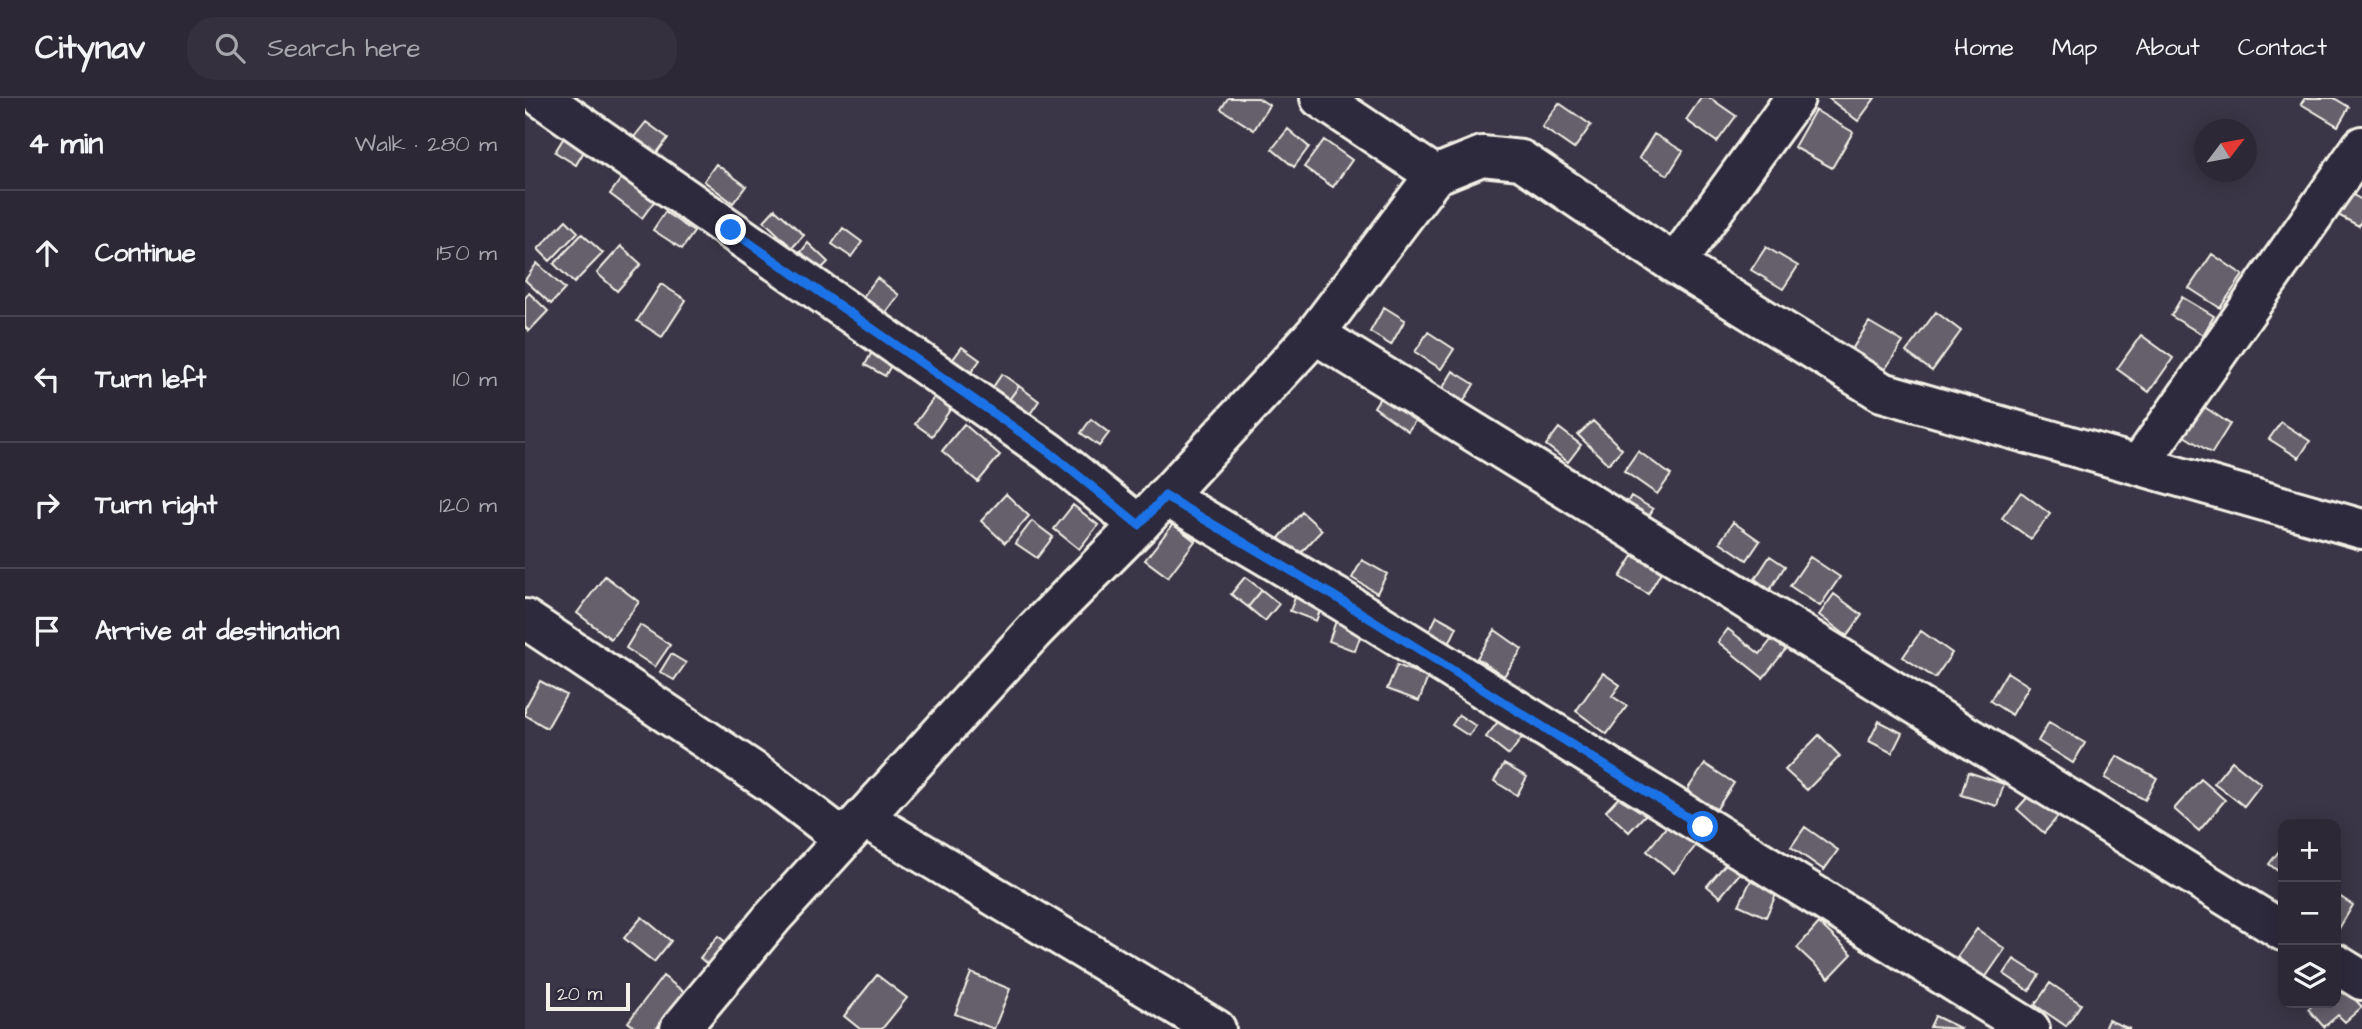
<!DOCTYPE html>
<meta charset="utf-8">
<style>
body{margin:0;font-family:"Architects Daughter",sans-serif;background:#34303d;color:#f1f3f6}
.controls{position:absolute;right:21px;bottom:21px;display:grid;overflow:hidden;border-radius:14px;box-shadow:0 4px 18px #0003}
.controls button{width:63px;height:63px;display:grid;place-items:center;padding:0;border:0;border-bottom:2px solid #484450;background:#2c2835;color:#f1f3f6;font:35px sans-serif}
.compass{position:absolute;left:1669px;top:21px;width:63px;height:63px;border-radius:50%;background:#2c2835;box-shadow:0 4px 18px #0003;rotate:58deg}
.scale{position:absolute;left:21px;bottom:18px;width:84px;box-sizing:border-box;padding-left:7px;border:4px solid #f4f1e8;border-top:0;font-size:19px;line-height:24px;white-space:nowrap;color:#f4f1e8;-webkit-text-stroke:5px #2f2a3d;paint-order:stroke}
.stop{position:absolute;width:21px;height:21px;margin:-16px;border:5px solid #1a73e8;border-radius:50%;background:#fff}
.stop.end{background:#1a73e8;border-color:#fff;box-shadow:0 2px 7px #0008}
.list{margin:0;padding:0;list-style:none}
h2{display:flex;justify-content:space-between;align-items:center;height:91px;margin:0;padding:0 28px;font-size:30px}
h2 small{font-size:23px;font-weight:400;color:#a6a6ad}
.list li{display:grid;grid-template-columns:46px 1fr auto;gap:21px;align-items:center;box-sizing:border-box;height:126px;padding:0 28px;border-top:2px solid #484450}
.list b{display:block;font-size:26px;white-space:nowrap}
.list em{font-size:23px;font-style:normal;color:#a6a6ad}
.icon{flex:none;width:38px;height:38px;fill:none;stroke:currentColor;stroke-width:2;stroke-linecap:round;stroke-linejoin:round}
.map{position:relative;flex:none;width:1837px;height:931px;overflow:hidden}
header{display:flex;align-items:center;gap:42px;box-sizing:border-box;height:98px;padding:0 35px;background:#2c2835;border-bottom:2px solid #484450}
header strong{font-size:33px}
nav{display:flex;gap:38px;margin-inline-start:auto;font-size:24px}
.search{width:490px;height:63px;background:#34303d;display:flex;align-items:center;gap:18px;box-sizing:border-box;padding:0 24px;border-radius:28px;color:#a6a6ad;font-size:26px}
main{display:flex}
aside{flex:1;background:#2c2835}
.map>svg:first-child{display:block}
.building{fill:#65616c;stroke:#f4f1e8;stroke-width:2}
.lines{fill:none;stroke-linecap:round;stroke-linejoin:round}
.minor-casing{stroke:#f4f1e8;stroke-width:44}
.minor{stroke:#2f2a3d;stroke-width:38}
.route{stroke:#1a73e8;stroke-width:9}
</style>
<header>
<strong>Citynav</strong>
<div class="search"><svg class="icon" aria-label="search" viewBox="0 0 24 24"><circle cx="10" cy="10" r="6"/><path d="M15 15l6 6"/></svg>Search here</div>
<nav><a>Home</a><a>Map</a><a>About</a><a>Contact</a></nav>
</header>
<main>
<aside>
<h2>4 min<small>Walk · 280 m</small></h2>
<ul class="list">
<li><svg class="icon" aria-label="ahead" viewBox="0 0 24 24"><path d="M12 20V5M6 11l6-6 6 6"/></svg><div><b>Continue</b></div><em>150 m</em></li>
<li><svg class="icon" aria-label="left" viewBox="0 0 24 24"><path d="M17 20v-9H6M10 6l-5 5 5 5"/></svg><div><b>Turn left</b></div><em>10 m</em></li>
<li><svg class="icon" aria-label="right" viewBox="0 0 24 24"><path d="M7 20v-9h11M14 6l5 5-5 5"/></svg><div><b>Turn right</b></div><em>120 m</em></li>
<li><svg class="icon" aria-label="arrive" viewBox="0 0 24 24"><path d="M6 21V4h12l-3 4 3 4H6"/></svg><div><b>Arrive at destination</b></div></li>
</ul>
</aside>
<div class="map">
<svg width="1837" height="931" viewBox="0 0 1837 931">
<rect width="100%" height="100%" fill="#3b3647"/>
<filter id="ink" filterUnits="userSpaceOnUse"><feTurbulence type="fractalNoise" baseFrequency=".0143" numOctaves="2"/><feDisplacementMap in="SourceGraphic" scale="14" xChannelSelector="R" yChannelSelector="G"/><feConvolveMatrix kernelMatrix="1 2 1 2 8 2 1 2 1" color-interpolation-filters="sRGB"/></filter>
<g filter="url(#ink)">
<path class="building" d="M703 0H733L744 7 729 32 696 11Z
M1176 0H1185L1211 18 1192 44 1161 22Z
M1303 0H1350L1333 23Z
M1780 0H1809L1824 9 1813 28 1776 6Z
M1034 5 1066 27 1049 51 1017 29Z
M1290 12 1328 34 1307 70 1269 49Z
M121 24 143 40 131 56 109 39Z
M44 31 65 43 51 67 30 54Z
M763 31 784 49 769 69 747 51Z
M1129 36 1158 53 1143 77 1114 60Z
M799 42 827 62 808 89 779 69Z
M191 66 221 88 208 105 179 83Z
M101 74 133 98 117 120 85 96Z
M1823 94 1837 102V121L1834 128 1811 116Z
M250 111 279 137 267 150 239 123Z
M140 114 169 134 157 151 128 132Z
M41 122 53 134 25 163 13 151Z
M318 130 337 144 326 159 307 146Z
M57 136 78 155 49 185 29 166Z
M283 145 303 164 295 172 276 154Z
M96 148 116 166 92 193 72 175Z
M1241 149 1273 168 1258 191 1226 172Z
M1687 156 1718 177 1695 210 1664 190Z
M12 165 40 191 26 206 0 182Z
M352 180 374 197 360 216 337 200Z
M136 186 161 202 137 239 112 223Z
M4 195 23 213 4 233 0 229V200Z
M1657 199 1689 218 1678 237 1646 218Z
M859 209 880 222 866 247 845 234Z
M1411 214 1436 233 1407 273 1381 254Z
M1344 224 1378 244 1359 273 1326 253Z
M903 234 929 251 916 271 890 254Z
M1616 237 1648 260 1624 294 1592 271Z
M437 249 455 262 444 277 426 264Z
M348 252 368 264 360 278 340 267Z
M928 273 949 286 937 306 916 293Z
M477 276 494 288 475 314 459 302Z
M494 288 514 303 496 329 475 314Z
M862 289 897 313 883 333 849 309Z
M413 294 429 306 407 338 390 326Z
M1678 308 1705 326 1687 355 1659 338Z
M566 321 584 335 574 348 556 335Z
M1068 323 1097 351 1083 366 1053 337Z
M1756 324 1785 343 1774 360 1744 341Z
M439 326 475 357 453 384 417 353Z
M1034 330 1056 347 1043 364 1021 347Z
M1113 353 1146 377 1132 396 1099 373Z
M1496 394 1525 416 1506 441 1477 420Z
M481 396 504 418 480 445 456 423Z
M1106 398 1128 411 1119 427 1097 414Z
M548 407 573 427 554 451 529 431Z
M777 414 797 432 773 458 754 440Z
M507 423 528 439 512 460 490 445Z
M1208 424 1235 443 1222 462 1195 444Z
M648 426 670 443 643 479 620 462Z
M1108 458 1136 474 1123 496 1095 479Z
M1245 458 1260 468 1245 492 1230 481Z
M1285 459 1315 479 1295 508 1265 488Z
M837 462 862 476 852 495 827 480Z
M80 478 114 504 86 541 52 515Z
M720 479 737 492 723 509 706 496Z
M737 492 754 506 740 523 723 509Z
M1309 496 1337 517 1322 538 1294 517Z
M771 497 797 507 791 523 765 513Z
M912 518 932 529 923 548 902 538Z
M812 520 838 530 830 553 804 543Z
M115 527 145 547 130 569 101 550Z
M1203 531 1235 556 1247 541 1261 551 1238 580 1193 544Z
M970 532 997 551 979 578 952 560Z
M1396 533 1427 555 1410 580 1378 559Z
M146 556 161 565 149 582 135 574Z
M872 567 903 579 894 603 862 591Z
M1482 574 1504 588 1487 617 1465 603Z
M1078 575 1095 587 1087 598 1102 608 1082 636 1051 613Z
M15 583 41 597 22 630 0 617V610Z
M934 617 951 628 944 638 927 627Z
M976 620 999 637 984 657 961 639Z
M1354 623 1377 635 1367 655 1344 643Z
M1524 624 1560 645 1548 665 1513 643Z
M1294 637 1315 658 1282 692 1260 672Z
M1592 658 1632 680 1620 702 1580 680Z
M1707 663 1736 686 1719 708 1689 685Z
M979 666 1002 679 992 697 969 683Z
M1180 666 1209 685 1191 712 1162 692Z
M1443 674 1479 686 1472 708 1436 697Z
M1676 681 1700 702 1674 733 1649 711Z
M1510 691 1537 714 1519 735 1492 711Z
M1098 695 1121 716 1104 734 1081 713Z
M1146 723 1173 745 1149 775 1122 753Z
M1280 729 1313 752 1299 772 1266 749Z
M1758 748V777L1744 766Z
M1203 763 1216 774 1195 799 1182 788Z
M1227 780 1253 792 1241 819 1214 807Z
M1811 796 1828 807 1812 834 1811 833Z
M117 819 146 843 129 864 99 840Z
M1294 825 1327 856 1304 880 1272 850Z
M1452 831 1480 851 1460 880 1432 859Z
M193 838 208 850 189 872 175 860Z
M1489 861 1514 877 1504 893 1479 876Z
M446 875 485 891 469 931 430 916Z
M352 877 382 900 357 931H335L319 918Z
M138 878 159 894 131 931H112L103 924Z
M1814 884 1837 909 1820 924 1813 917 1799 929 1783 911 1790 905H1811V887Z
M1525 885 1556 906 1541 928 1510 907Z
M1410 918 1437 931 1405 929Z
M1583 922 1605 931H1579Z"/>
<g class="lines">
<g class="minor-casing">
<path id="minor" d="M17 0 524 354 614 427
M795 0 910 77
M1150 166 1270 0
M790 236 1758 833
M1614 367 1837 48
M640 398 809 498 1505 931
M0 521 246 685 319 741
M339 720 691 931
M1811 866 1837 882
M155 931 248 819 319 741 510 532 614 427 790 236 910 77 957 58 996 62 1150 166 1357 294 1837 431"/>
</g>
<use href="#minor" class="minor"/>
</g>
</g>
<g class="lines" filter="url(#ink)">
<path class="route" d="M206 132 524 354 614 427 640 398 809 498 1178 729"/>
</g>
</svg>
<div class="controls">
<button>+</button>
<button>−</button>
<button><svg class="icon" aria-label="layers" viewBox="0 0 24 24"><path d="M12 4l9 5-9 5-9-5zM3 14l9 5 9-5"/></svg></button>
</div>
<svg class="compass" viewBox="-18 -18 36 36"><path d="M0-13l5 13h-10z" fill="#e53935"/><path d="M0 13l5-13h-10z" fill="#a6a6ad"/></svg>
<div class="scale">20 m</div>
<div class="stop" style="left:1178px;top:729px"></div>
<div class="stop end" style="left:206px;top:132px"></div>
</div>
</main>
